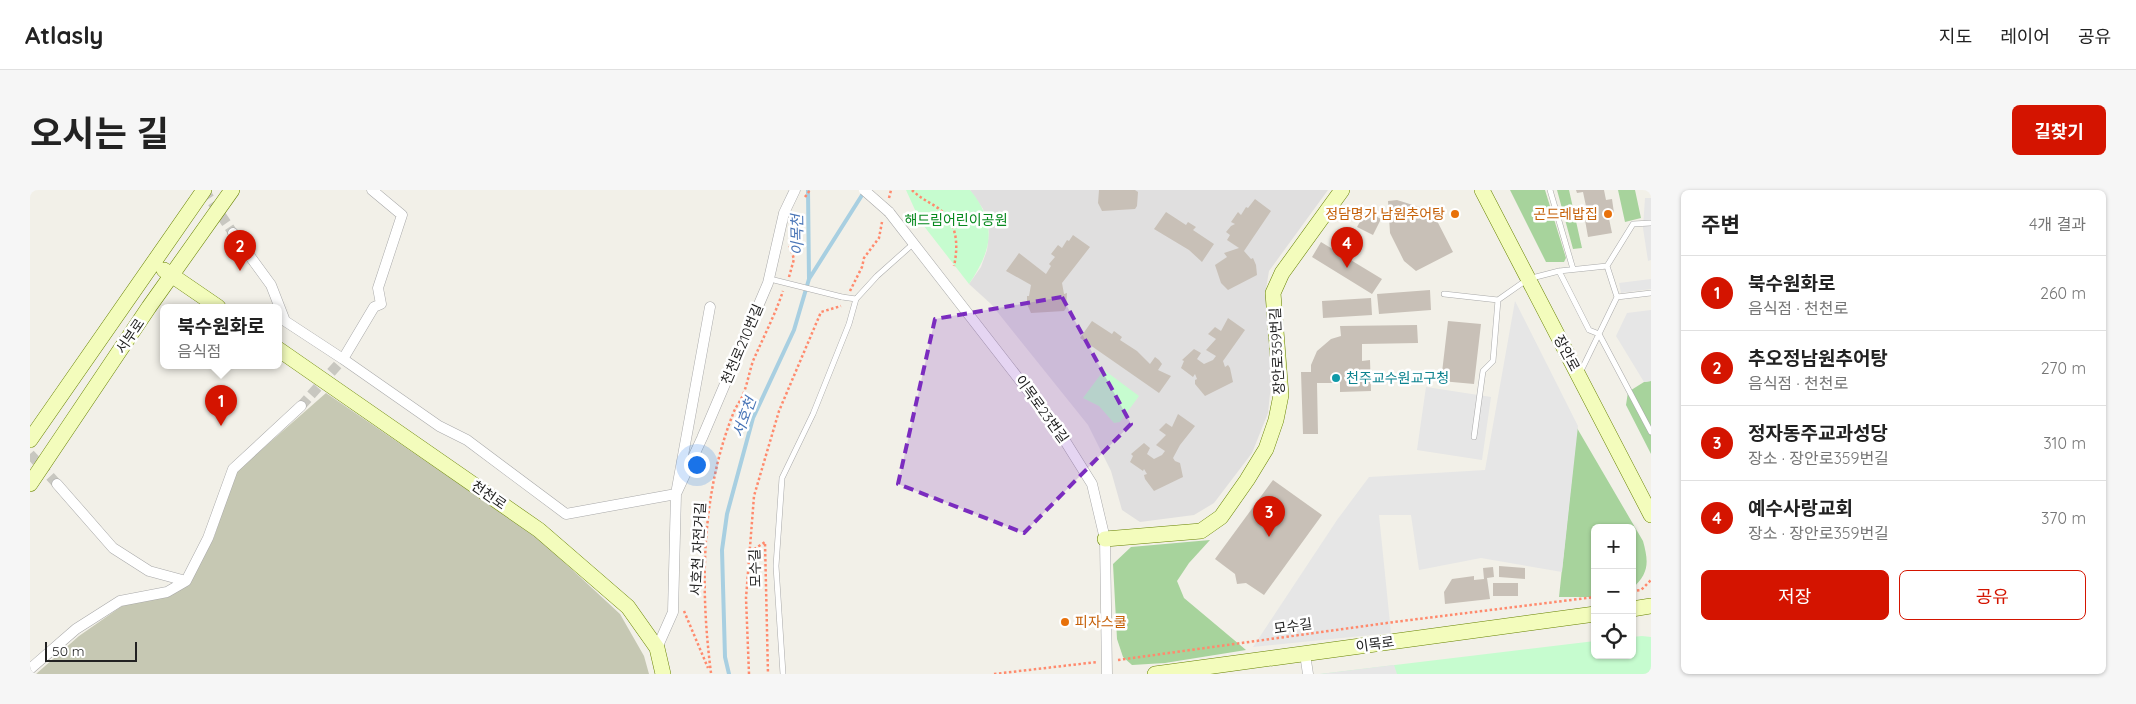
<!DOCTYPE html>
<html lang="ko">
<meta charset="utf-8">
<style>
body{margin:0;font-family:Quicksand,"Noto Sans KR",sans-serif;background:#f6f6f6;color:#222}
.controls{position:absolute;right:15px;bottom:15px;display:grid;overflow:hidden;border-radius:8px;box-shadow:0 1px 4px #0004}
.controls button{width:45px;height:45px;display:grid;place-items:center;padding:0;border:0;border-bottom:1px solid #e0e0e0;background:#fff;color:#222;font:25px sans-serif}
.scale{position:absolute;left:15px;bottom:12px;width:92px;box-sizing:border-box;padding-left:5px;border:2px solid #222;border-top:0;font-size:14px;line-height:18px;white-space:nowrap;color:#222;-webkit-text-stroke:4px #fff;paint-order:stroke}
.you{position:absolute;left:666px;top:274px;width:18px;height:18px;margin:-12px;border:4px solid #fff;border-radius:50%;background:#1a73e8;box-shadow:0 0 0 8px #1a73e833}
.badge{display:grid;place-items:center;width:32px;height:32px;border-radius:50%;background:#d41400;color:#fff;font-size:16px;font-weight:700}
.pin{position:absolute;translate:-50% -41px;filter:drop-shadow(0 1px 2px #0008)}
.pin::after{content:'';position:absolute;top:26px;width:18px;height:15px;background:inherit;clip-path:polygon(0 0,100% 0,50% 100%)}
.popup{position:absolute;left:130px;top:114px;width:122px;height:65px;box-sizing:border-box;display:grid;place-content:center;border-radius:8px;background:#fff;filter:drop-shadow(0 1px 4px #0005);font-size:16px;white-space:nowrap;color:#767676}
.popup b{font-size:19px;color:#222}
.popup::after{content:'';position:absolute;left:50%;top:100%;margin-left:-10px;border:10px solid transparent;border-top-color:#fff}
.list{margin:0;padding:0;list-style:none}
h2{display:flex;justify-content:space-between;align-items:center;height:65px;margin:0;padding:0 20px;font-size:21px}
h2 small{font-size:16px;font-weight:400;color:#767676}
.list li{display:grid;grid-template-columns:32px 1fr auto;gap:15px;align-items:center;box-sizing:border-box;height:75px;padding:0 20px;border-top:1px solid #e0e0e0}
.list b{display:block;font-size:19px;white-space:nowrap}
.list p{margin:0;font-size:16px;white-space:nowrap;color:#767676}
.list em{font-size:16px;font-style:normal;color:#767676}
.actions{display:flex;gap:10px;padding:15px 20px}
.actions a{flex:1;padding:11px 0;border:1px solid #d41400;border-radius:8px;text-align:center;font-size:18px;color:#d41400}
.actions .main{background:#d41400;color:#fff}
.icon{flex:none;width:28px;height:28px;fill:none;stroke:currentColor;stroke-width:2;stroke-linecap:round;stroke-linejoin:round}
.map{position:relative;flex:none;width:1621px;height:484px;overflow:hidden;border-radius:8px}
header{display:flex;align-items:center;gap:30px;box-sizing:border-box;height:70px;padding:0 25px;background:#fff;border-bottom:1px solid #e0e0e0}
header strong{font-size:24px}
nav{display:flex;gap:28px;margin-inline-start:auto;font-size:18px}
.intro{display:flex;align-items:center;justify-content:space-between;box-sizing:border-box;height:120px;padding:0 30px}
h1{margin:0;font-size:35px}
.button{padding:12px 22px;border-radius:8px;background:#d41400;color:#fff;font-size:18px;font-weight:700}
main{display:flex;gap:30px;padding:0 30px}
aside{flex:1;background:#fff;border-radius:8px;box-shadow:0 1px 4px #0004}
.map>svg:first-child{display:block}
.residential{fill:#e0dfdf}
.construction{fill:#c6c8b3}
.forest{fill:#a7d39c}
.park{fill:#c6fccf}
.parking{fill:#e6e6e6}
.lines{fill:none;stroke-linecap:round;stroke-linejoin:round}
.stream{stroke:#a8cfe1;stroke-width:4}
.building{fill:#c8c0b7}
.street-tunnel{stroke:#c8c7c0;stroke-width:10;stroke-dasharray:10 5;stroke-linecap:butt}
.lane-casing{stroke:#a9a9a9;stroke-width:6}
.street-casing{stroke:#a9a9a9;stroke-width:11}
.secondary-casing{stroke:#678200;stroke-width:16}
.path{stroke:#ff8a6d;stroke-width:2.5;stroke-dasharray:2.5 2.5;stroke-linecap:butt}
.lane{stroke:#fff;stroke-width:5}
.street{stroke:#fff;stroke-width:10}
.secondary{stroke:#f3fcbc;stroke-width:15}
.lane-bridge-casing{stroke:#a9a9a9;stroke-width:6;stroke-linecap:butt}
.street-bridge-casing{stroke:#a9a9a9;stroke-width:11;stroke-linecap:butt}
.lane-bridge{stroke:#fff;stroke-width:5}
.street-bridge{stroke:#fff;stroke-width:10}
.marked{fill:#7b2cbf;fill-opacity:0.2;stroke:#7b2cbf;stroke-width:4;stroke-dasharray:10 6;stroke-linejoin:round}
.food-dot{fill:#e8710a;stroke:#fff;stroke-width:2}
.culture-dot{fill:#0f9aa8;stroke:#fff;stroke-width:2}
.labels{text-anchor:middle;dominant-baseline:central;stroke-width:5;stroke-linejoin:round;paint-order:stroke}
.food-label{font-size:14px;fill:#c56008;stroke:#fff;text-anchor:end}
.park-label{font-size:14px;fill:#07891e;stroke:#fff}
.street-label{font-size:14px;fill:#222;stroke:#fff}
.culture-label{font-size:14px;fill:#0d838f;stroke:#fff;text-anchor:start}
.water-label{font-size:15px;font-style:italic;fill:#4975b7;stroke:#fff}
</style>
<header>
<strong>Atlasly</strong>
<nav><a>지도</a><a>레이어</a><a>공유</a></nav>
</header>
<div class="intro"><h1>오시는 길</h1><a class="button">길찾기</a></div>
<main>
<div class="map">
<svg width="1621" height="484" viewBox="0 0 1621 484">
<rect width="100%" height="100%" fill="#f2f0e8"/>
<path class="residential" d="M940 0H1298L1239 81 1236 99 1241 194 1238 223 1222 263 1184 313 1164 325 1110 332 1092 320 1081 281 1058 235 961 114 939 94 951 77 957 60 959 42 953 19Z"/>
<path class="construction" d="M296 203 508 348 590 424 614 466 619 484H6L49 446 92 416 159 394 184 347 206 282Z"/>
<path class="forest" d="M1480 0H1515L1536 68 1534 72H1516Z
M1527 0H1539L1552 58 1543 59Z
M1588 0H1605L1611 28 1595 32Z
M1621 191V264L1596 215 1598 202 1614 192Z
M1547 238 1613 351C1619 373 1619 383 1602 399V338H1565V407H1529Z
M1180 350 1159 373 1147 391 1154 408 1216 460 1135 473 1102 475 1093 467 1087 449 1083 374 1101 357Z"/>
<path class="park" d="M876 0H940C968 34 962 60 939 94L890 31Z
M1074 180 1109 206 1090 232 1084 233 1069 216 1053 208Z
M1612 446 1621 447V484H1290L1565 451V465H1602V447Z"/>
<path class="parking" d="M1615 8H1621V70L1618 71 1613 38Z
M1621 89V99L1591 103 1589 93Z
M1485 111 1548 236 1532 382 1451 368 1389 380 1381 325H1349L1361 443 1223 457 1307 330 1339 287 1455 280Z
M1621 120V191L1614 192 1586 146 1597 123Z
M1396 197 1461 207 1452 270 1387 260Z
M1364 475 1367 484H1290Z"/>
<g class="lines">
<path class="stream" d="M778 0 779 89
M699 484 695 467 692 360 697 324 723 228 764 140 779 89 834 2"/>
</g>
<path class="building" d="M1069 0H1105L1108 2 1107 16 1105 19 1072 21 1068 13Z
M1546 0H1574L1576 10 1582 9 1584 23 1578 24 1582 43 1558 47 1555 30 1563 29 1561 20 1557 21 1553 2 1547 3Z
M1225 9 1241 21 1214 61 1221 69 1223 68 1226 75 1227 85 1198 100 1191 93 1185 75 1197 67 1194 63 1209 58 1197 50 1200 45 1196 42 1201 36 1205 34 1201 32 1208 22 1211 25 1216 17 1218 18Z
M1367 10 1402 21 1423 62 1386 81 1374 71 1360 43 1358 11Z
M1336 21 1351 29 1343 45 1327 37Z
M1136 22 1156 35 1158 32 1166 37 1163 40 1184 54 1172 72 1159 60 1124 39Z
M1043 45 1060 57 1032 93 1034 104 1037 103 1036 118 1034 121 1001 123 997 114V106H999L1001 95 976 81 989 63 1016 84 1021 76 1019 74 1025 67 1021 64 1028 55 1032 58 1037 50 1039 51Z
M1291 52 1352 89 1342 104 1282 67Z
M1400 100 1401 120 1349 124 1347 104Z
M1341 108 1342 125 1293 128 1292 111Z
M1198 128 1215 140 1193 171 1195 177 1198 175 1200 178 1203 192 1175 206 1165 194V190L1167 189 1165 184 1163 187 1151 178 1154 171 1152 170 1164 159 1171 163 1167 169 1174 174 1183 170 1186 166 1176 160 1186 149 1178 144 1185 137 1191 141Z
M1062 131 1082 144 1084 141 1092 147 1090 150 1107 161 1120 174 1125 167 1129 170 1132 174 1128 180 1141 186 1129 203 1050 148Z
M1418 131 1451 134 1444 194 1411 191Z
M1387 135 1388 153 1332 154V171L1340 170 1341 201 1310 202V193H1287L1288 244H1273L1271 182H1281V175L1287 161 1301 149 1311 146 1310 136Z
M1148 224 1165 236 1150 255 1143 268 1145 271 1150 273 1153 287 1124 301 1115 289 1114 285 1117 284 1114 279 1113 281 1100 272 1103 266 1101 264 1114 253 1120 258 1117 264 1124 269 1132 265 1135 261 1126 255 1136 245 1129 240 1136 233 1142 237Z
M1243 290 1292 325 1234 405 1216 393 1207 394 1205 384 1185 369Z
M1469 376 1495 378V389L1469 387Z
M1463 377 1464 387 1457 388 1460 409 1415 414 1414 402 1422 389 1444 386V390L1454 389 1453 378Z
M1463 393H1488V406H1463Z"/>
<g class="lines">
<path class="street-tunnel" d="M174 0 203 43
M271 216 313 169
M0 264 27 294"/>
<g class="lane-casing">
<path id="lane" d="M1520 0 1543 79
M1529 81 1559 140 1569 144 1621 242
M1414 104 1468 110
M812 107 826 109 847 86 884 53
M1587 107 1621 103
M1550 183 1587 107 1577 76
M1444 247 1453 181 1463 171 1468 110 1498 89 1529 81 1577 76 1603 34 1621 33
M753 484 746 376 752 288 783 224 819 134 826 109"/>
</g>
<g class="street-casing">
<path id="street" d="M859 22 1027 238 1062 294 1075 349 1077 484
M203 43 241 95 255 131 313 169 409 236 437 250 536 324 646 304 680 117
M313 169 344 117 351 114 348 98 372 25 342 0
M27 294 83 358 119 381 156 391
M627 458 643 422 646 304 672 248 738 93 754 23 765 0
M1275 464 1278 484
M0 479 46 439 90 411 137 402 156 391 178 348 203 279 271 216"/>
</g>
<g class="secondary-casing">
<path id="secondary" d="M1452 0 1621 325
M134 80 188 117
M248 159 509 340 598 417 627 458 633 484
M0 250 174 0
M0 294 119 117 202 0
M1075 349 1171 341 1191 327 1217 290 1236 259 1246 230 1251 205 1243 103 1252 83 1312 0
M1602 419 1621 416
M1125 484 1565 424"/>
</g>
<path class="path" d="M882 0C889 7 897 11 905 16 927 30 929 53 924 76
M775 7 780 0
M859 8 861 0
M759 87 764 69 759 54
M820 101 832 77 834 68 849 48 852 32
M720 362 735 352 738 484
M1602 401 1611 400 1621 390
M654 421 678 478
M1088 470 1364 432 1565 407
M681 483C670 398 671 305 703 224 705 218 709 213 712 207 717 196 719 183 723 171 733 148 745 125 753 101
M719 484 716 408 724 306 749 221 791 122 811 116
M964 484 1067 472"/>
<use href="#lane" class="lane"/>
<use href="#street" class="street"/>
<use href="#secondary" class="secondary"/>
<g class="lane-bridge-casing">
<path id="lane-bridge" d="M744 90 812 107"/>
</g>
<g class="street-bridge-casing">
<path id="street-bridge" d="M834 0 859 22"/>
</g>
<use href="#lane-bridge" class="lane-bridge"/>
<use href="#street-bridge" class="street-bridge"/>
</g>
<path class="marked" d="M1032 107 1101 234 994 343 868 294 905 129Z"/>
<g class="food-dot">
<circle cx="1425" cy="24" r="5"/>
<circle cx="1578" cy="24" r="5"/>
<circle cx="1035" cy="432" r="5"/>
</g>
<circle class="culture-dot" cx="1306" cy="188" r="5"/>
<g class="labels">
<g class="food-label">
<text x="1415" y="24">정담명가 남원추어탕</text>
<text x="1568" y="24">곤드레밥집</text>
<text x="1045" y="432" text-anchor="start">피자스쿨</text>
</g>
<g class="park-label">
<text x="926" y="30">해드림어린이공원</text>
</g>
<g class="street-label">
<text transform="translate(100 146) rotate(-56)">서부로</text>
<text transform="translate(712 154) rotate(-67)">천천로210번길</text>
<text transform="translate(1247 161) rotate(-93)">장안로359번길</text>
<text transform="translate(1537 163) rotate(62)">장안로</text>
<text transform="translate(1012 219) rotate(54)">이목로23번길</text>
<text transform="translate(459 305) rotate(35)">천천로</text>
<text transform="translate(668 359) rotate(-87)">서호천 자전거길</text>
<text transform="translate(725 378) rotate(-92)">모수길</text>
<text transform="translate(1263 436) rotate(-8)">모수길</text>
<text transform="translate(1345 454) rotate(-8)">이목로</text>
</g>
<g class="culture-label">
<text x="1316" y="188">천주교수원교구청</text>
</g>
<g class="water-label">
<text transform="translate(767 45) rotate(-91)">이목천</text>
<text transform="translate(714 227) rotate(-70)">서호천</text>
</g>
</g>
</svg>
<div class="controls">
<button>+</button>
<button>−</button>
<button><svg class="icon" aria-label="locate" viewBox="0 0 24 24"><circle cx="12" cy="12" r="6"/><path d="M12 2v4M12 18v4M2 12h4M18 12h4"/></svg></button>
</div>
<div class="scale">50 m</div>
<div class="you"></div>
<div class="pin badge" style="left:191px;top:236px">1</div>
<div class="popup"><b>북수원화로</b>음식점</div>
<div class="pin badge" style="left:210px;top:81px">2</div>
<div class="pin badge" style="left:1239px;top:347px">3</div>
<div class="pin badge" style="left:1317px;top:78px">4</div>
</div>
<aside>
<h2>주변<small>4개 결과</small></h2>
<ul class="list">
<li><span class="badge">1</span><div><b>북수원화로</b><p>음식점 · 천천로</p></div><em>260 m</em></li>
<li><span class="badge">2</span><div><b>추오정남원추어탕</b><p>음식점 · 천천로</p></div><em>270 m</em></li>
<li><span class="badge">3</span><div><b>정자동주교과성당</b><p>장소 · 장안로359번길</p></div><em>310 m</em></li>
<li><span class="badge">4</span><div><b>예수사랑교회</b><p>장소 · 장안로359번길</p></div><em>370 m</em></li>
</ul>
<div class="actions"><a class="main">저장</a><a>공유</a></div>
</aside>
</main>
